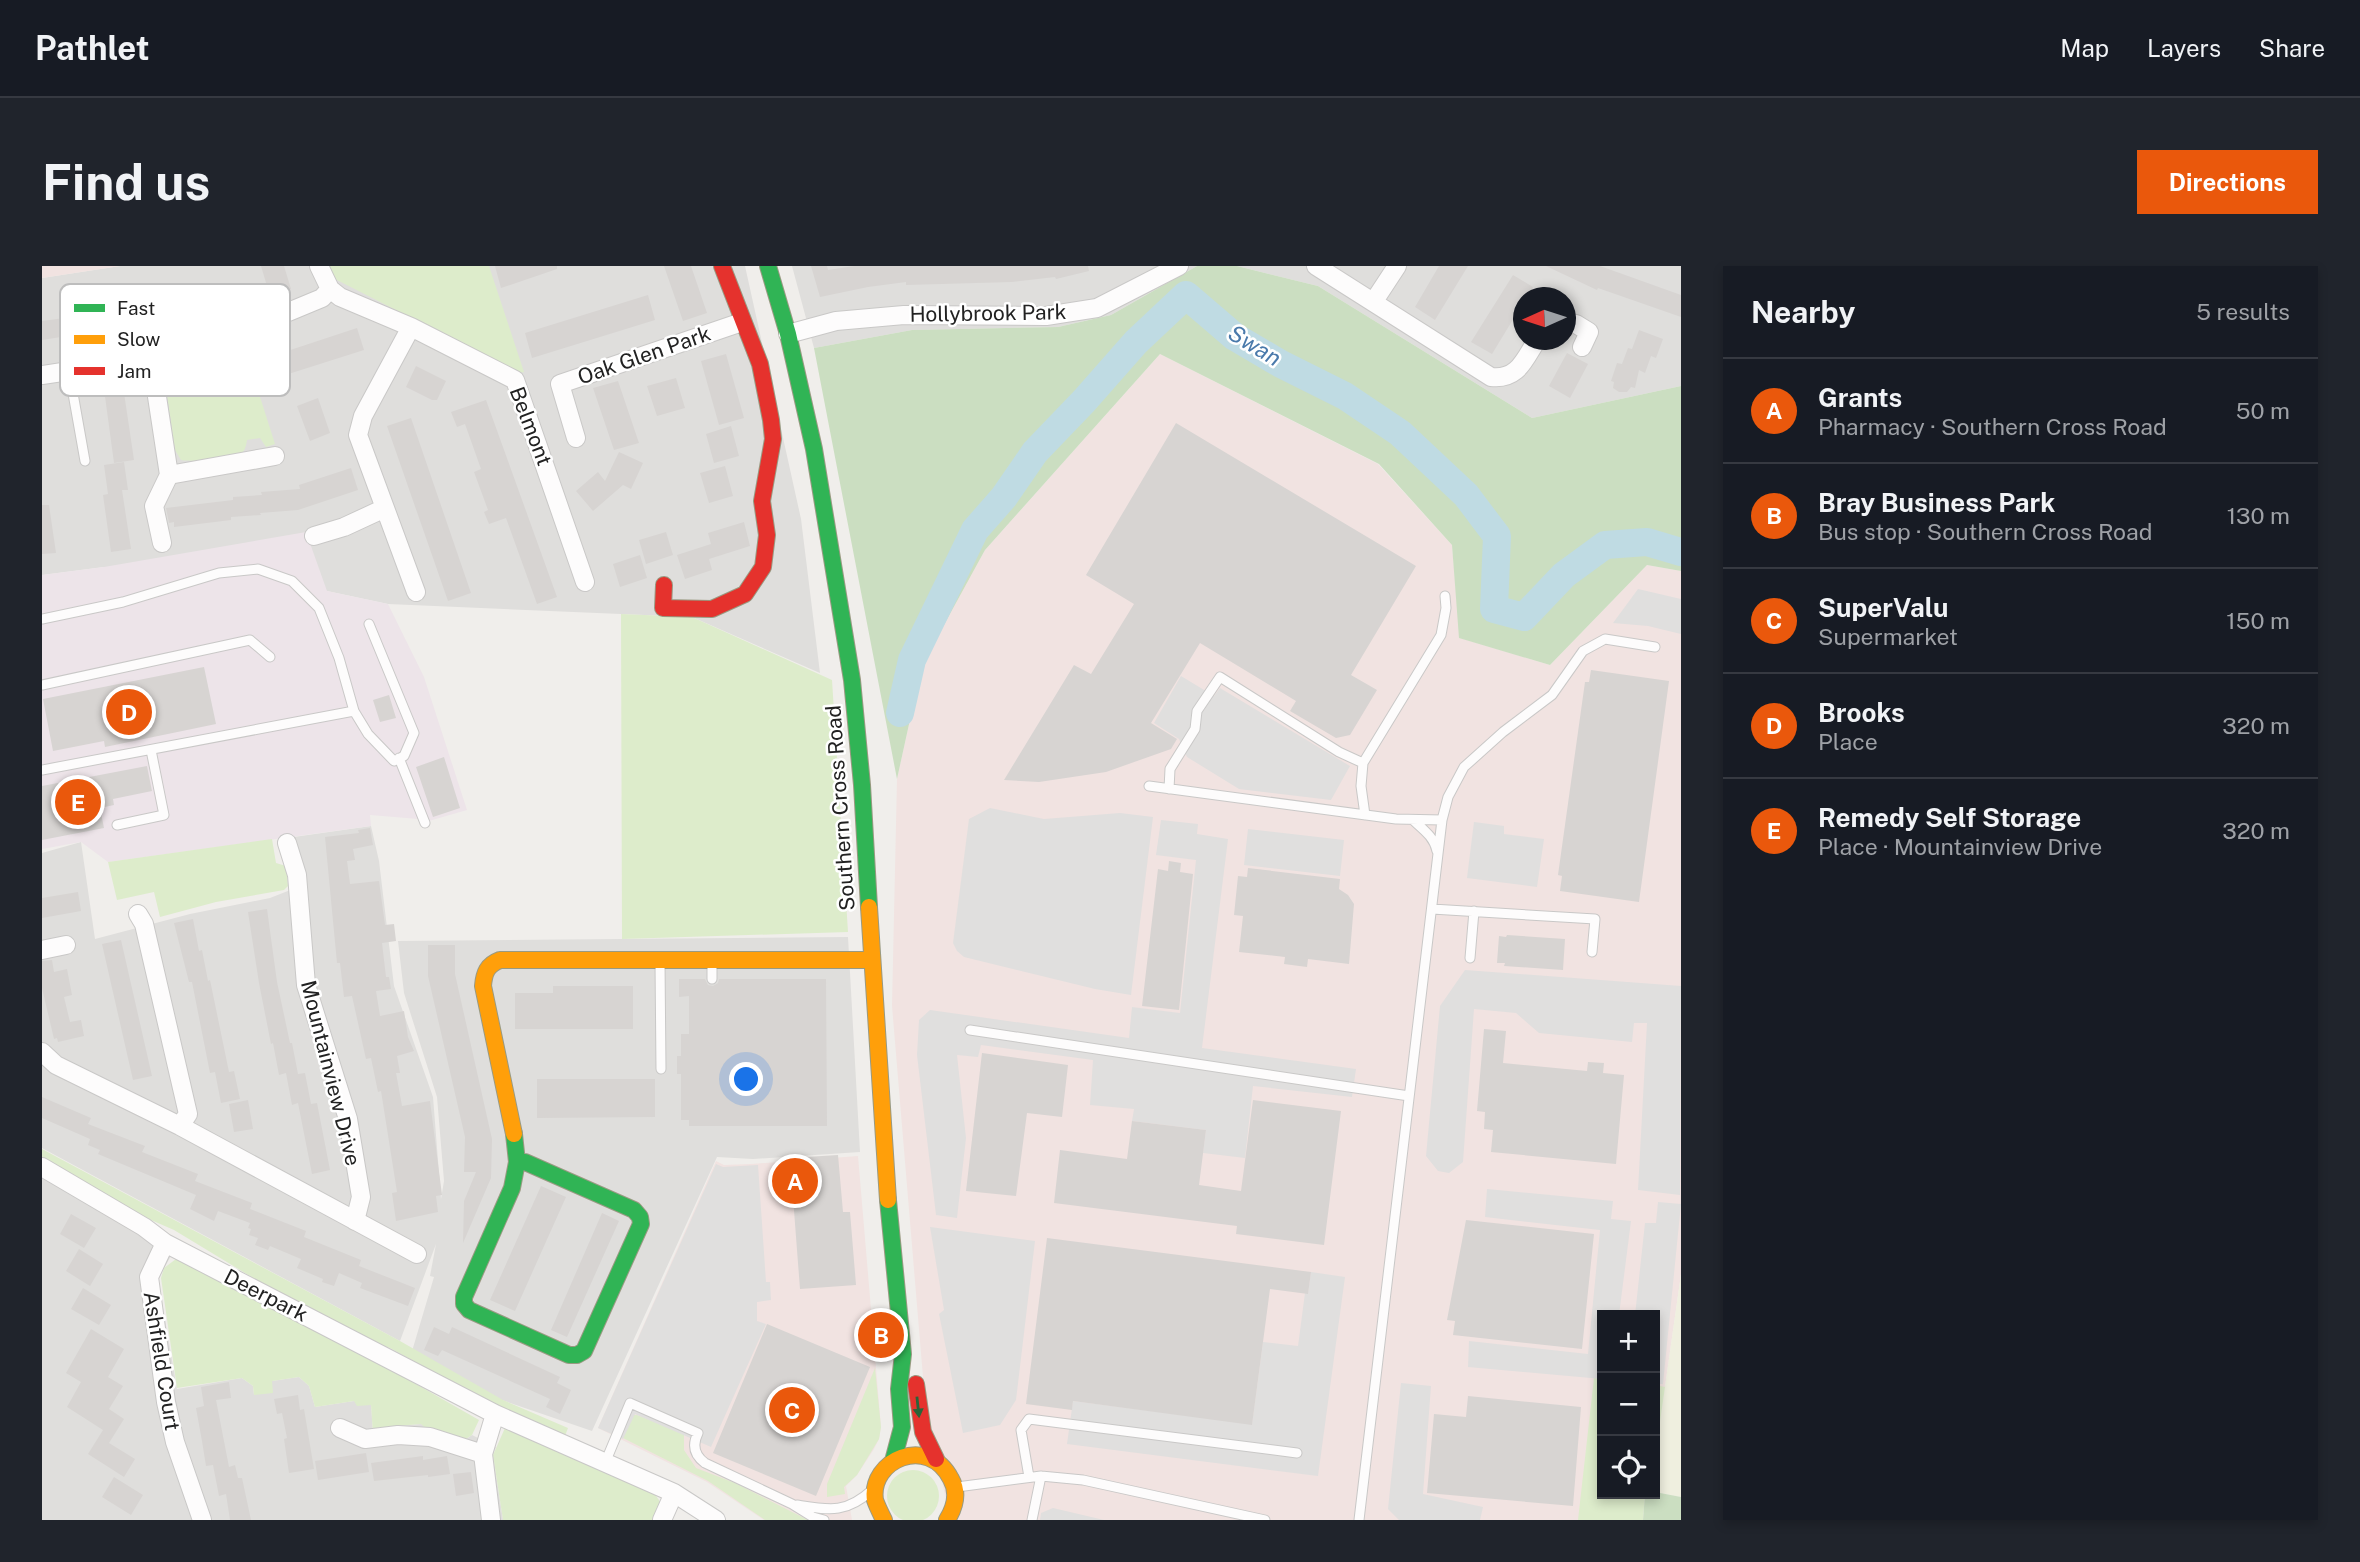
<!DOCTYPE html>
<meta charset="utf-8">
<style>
body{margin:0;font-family:"Public Sans",sans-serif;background:#20242c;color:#f1f3f6}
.controls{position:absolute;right:21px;bottom:21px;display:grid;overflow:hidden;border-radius:0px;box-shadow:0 4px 10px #0003}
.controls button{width:63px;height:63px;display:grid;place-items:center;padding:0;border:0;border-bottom:2px solid #363941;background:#171b24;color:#f1f3f6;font:35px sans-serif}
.compass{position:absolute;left:1471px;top:21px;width:63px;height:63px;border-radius:50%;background:#171b24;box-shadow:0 4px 10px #0003;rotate:267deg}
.you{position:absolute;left:705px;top:814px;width:24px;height:24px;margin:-18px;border:5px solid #fff;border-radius:50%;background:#1a73e8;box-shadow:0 0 0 10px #1a73e833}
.badge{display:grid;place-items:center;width:46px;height:46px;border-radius:50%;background:#ea580c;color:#fff;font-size:23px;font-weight:700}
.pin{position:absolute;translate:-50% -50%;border:4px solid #fff;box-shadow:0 2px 7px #0006}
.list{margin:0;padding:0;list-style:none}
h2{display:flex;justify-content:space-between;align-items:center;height:91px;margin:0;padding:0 28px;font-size:30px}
h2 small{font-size:23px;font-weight:400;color:#9ea1a6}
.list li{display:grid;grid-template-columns:46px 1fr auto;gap:21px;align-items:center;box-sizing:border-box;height:105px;padding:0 28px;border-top:2px solid #363941}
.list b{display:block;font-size:26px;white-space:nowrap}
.list p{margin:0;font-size:23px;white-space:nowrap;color:#9ea1a6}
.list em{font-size:23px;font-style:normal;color:#9ea1a6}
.icon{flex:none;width:38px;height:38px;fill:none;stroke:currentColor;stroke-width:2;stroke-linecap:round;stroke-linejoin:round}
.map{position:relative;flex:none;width:1639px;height:1254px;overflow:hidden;border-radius:0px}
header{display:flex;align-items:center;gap:42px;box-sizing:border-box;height:98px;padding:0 35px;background:#171b24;border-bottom:2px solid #363941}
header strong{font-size:33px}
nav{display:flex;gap:38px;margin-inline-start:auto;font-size:24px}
.intro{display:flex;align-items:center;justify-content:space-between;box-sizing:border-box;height:168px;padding:0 42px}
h1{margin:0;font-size:49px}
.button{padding:18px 32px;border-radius:0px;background:#ea580c;color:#fff;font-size:24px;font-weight:700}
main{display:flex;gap:42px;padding:0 42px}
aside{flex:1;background:#171b24;border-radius:0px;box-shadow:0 4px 10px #0003}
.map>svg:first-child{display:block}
.residential{fill:#dfdedc;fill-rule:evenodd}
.commercial{fill:#f1e3e1}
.industrial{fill:#ede4e9}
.farmland{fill:#efefdf}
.grass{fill:#ddeccb}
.forest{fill:#cbdec1}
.parking{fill:#e0dfde}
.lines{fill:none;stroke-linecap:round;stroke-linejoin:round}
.river{stroke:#bfdbe3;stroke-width:28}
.building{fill:#d7d4d2}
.lane-casing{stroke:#c9c8c7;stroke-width:11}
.street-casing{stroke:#c9c8c7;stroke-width:20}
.fast-casing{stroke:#999a82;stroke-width:18}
.slow-casing{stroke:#999a82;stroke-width:18}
.jam-casing{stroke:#999a82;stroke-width:18}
.lane{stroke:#fdfcfc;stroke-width:9}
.street{stroke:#fdfcfc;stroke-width:18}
.fast{stroke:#30b455;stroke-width:16}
.slow{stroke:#ff9f0a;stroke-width:16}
.jam{stroke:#e5322d;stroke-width:16}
.oneway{fill:#286439}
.labels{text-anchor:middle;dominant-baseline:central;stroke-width:5;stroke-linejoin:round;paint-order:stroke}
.street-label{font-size:21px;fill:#222;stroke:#fff}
.water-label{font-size:23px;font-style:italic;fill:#4a7aab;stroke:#fff}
.key{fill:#fff;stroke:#bdbdbd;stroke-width:2}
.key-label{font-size:19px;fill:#222}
</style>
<header>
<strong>Pathlet</strong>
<nav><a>Map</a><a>Layers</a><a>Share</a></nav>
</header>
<div class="intro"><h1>Find us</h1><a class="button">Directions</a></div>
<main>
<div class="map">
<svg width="1639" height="1254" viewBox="0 0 1639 1254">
<rect width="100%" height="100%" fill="#f0eeeb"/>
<path class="residential" d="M78 0H703L759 253 778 407 650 351 346 338 285 325 62 301 0 309V12Z
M750 0H1155L1069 49 1016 61 870 64 772 82Z
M1195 0H1639V120L1490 152 1276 20ZM1482 32H1524V74H1482Z
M329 560 337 595 352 720 391 831 399 933 402 915 395 831 362 727 356 675 806 671 818 886 711 893 675 891 550 1165 454 1132 368 1092 392 1011 388 1010 394 978 358 1075 0 882V587L39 576 53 673 148 648 228 632 256 621 245 572Z
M0 905 134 981 116 1013 135 1123 200 1112 211 1120 212 1129 230 1115 257 1111 267 1120 273 1141 312 1135 329 1138 331 1167H343L355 1160 379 1158 424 1173 430 1169 454 1181 451 1189 461 1254H0Z"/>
<path class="commercial" d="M0 0H78L0 12Z
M1118 88 1336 198 1410 279 1418 372 1508 399 1605 299 1639 305V1008L1623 1121 1613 1141V1049H1560V1228L1555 1254H909L900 1216 887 1183 850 740 855 513 880 399 943 284Z
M816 890 839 1161 837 1173 832 1183 815 1209 804 1220 810 1254H722L665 1216 556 1162 674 895 682 899 709 898Z"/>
<path class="industrial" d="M264 266 285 325 346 338 382 411 425 544 380 557 376 553 328 549 329 560 66 596 39 576 0 583V309L62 301Z"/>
<path class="farmland" d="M1639 1008V1231L1613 1226V1191Z"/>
<path class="grass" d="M283 0H447L482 106 472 108 460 98 293 13Z
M199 71 233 178 224 181 218 172 205 174C204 180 203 186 197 189 187 195 150 196 139 194L133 184 121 102C126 77 159 86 179 81 185 79 192 74 199 71Z
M579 348 650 351 790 414 806 666 580 673Z
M230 573 234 597 244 600 246 620 242 624 174 636 118 651 112 626 75 634 66 596Z
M0 883 358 1075 461 1134 526 1162 523 1170 433 1129 348 1082 302 1067 132 964 109 954 0 892Z
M138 990 302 1077 437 1154 430 1169 424 1173 387 1165 379 1158 355 1160 343 1167 331 1168 329 1139 315 1140 312 1135 273 1141 267 1120 257 1111 230 1115 231 1127 212 1129 211 1120 200 1112 135 1122 119 1012 122 1002Z
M833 1102 839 1161 837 1173 815 1209 802 1221 803 1228 785 1231V1218Z
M1552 1112 1560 1113V1228H1603L1601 1254H1536Z
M1613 1119 1623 1121 1613 1191Z
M591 1149H595L642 1168V1184L654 1202 693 1217 766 1254H723L666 1215 581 1172Z
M463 1162 612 1227 619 1237 614 1254H461L451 1189Z
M845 1230a26 26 0 1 1 52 0a26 26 0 1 1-52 0Z"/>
<path class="forest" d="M1155 0H1195L1276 20 1490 152 1639 120V305L1605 299 1508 399 1417 372 1410 279 1337 198 1118 88 943 284 880 399 855 513 772 82 870 64 1016 61 1069 49Z
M1613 1226 1639 1231V1254H1601L1603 1228Z"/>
<path class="parking" d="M1596 323 1639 333V368L1606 360 1571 357Z
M1139 410 1172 430 1178 422 1308 500 1289 534 1197 523 1145 491 1137 473 1112 457Z
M948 542 1002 553 1078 547 1111 551 1089 729 1053 723 922 691 915 685 911 677 927 553Z
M1119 554 1156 558 1155 568 1186 573 1160 782 1314 803 1310 831 1211 820 1203 892 1161 887 1164 864 1090 855 1092 843 1048 839 1051 794 939 779 936 791 915 789 924 872 915 952 894 949 875 789 877 754 888 744 1087 772 1090 741 1138 747 1154 594 1114 589Z
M1432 556 1462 560V568L1502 573 1495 621 1425 612Z
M1206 563 1302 574 1298 610 1202 599Z
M1423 704 1639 720 1638 929 1596 924 1605 757H1592L1590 776 1497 767 1474 747 1432 743 1421 896 1407 907 1396 905 1384 890 1398 740Z
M674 898 681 901 716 899 724 1016H728L729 1034 715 1036V1055L724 1058 669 1181 593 1148 581 1173 556 1162Z
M1445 923 1571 935 1569 953 1589 955 1577 1049H1560V1113L1426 1101 1427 1075 1546 1088 1558 964 1443 951Z
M1616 936 1639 938 1621 1118H1613V1049H1593L1603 957H1614Z
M888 961 993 975 974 1134 958 1159 921 1167 897 1048 902 1044Z
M1269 1006 1303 1011 1276 1210 1025 1178 1031 1135 1210 1158 1221 1076 1256 1080 1263 1027H1266Z
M1359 1117 1389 1120 1381 1228 1441 1241 1438 1254H1357L1346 1243Z
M1011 1242 1062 1254H998L999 1247Z"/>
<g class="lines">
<path class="river" d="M858 447 870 394 933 264 962 231 993 186 1042 135 1094 76 1144 29 1193 71 1239 98 1303 130 1358 167 1424 229 1455 270 1452 343 1482 351 1522 309 1563 279 1605 276 1639 286"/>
</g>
<path class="building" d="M219 0H242L249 23 228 30Z
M453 0H515V3L459 22Z
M622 0H649L665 47 641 55Z
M769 0H785L786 4 812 0H1046L1047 5 1014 13 1013 11 970 16 864 19V16L826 21 778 31Z
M1397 0H1426L1393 54 1373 41Z
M1504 0H1558L1639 29V51L1556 22 1555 24Z
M1471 9 1491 21 1485 32H1481V37L1450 88 1429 76Z
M157 19 158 24 185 20 188 40 161 44 160 38 131 42V46L102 50 103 54 74 58 75 62 0 74V55L46 49 45 46 74 42 73 38 102 34V30L131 26 130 22Z
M606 29 613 54 490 92 483 67Z
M315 62 322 84 218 117 212 96Z
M1597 64 1621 73 1614 92 1609 90 1603 107 1597 104 1593 122 1589 121 1585 126H1577L1571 122 1572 116 1569 115 1575 97 1580 98 1586 82 1590 83Z
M1525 87 1546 98 1528 132 1507 120Z
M684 88 702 152 677 159 659 95Z
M374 100 404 115 395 134H390L364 121Z
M634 112 643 142 615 150 605 120Z
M576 115 597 177 572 184 551 122Z
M81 120 92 194 72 197 62 123Z
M276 132 288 167 268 175 255 140Z
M444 134 515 331 495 338 464 252 447 258 442 246 446 244 432 206 439 203 423 158 415 161 409 146Z
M369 152 429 327 406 335 345 160Z
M1134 157 1374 300 1309 409 1335 424 1308 469 1294 472 1248 445 1254 435 1158 377 1109 457 1135 473 1129 483 1064 506 997 516 962 514 1032 399 1049 408 1092 338 1044 309Z
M689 160 697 190 672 197 664 168Z
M577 186 601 197 589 223 581 219 551 245 534 225 556 206 563 215Z
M82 196 86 224H80L89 283 69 286 61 229 66 228 62 199Z
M683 200 691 230 667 237 658 207Z
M309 202 316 224 256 244 218 247 219 249 189 251V254L132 261V256L127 257 124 242 191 234V231L220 229 219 226 258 223 257 219Z
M0 239H7L14 287 0 288Z
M702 256 708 280 667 293 670 304 643 313 635 289 669 278 666 267Z
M624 266 631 289 604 298 597 274Z
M598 289 605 312 578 321 571 298Z
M162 401 174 458 63 481 62 475 11 485 1 433Z
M1549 404 1627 415 1597 636 1518 625 1520 610 1516 609 1543 416H1547Z
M347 429 354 452 338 456 331 434Z
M402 491 418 542 391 551 374 501Z
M105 500 110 525 71 533 72 539 58 542 62 562 0 574V520Z
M328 562 331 579 311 583 313 594 305 595 308 618 337 615 343 659 352 658 354 675 340 677 344 711H347L349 723 334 725 338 750 362 745 366 771 372 785 355 790 358 807H354L360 840 388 835 400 929 394 930 396 946 354 955 350 927 355 926 339 825 336 826 329 792 324 793 310 730 302 731 298 697H295L283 571 317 567 316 564Z
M1127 595 1139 597 1138 606 1151 608 1137 744 1100 740 1116 603 1126 605Z
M1206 602 1298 613 1297 623 1306 629 1312 638 1307 698 1266 693 1265 701 1242 698 1243 691 1197 686 1201 650 1192 649 1196 610 1205 611Z
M36 626 39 645 0 652V632Z
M225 643 235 716 248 777H250L256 808 263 807 269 838 275 837 288 904 270 908 256 837 250 839 244 807 237 809 231 777 229 778 217 717 206 646Z
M151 653 157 685 160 684 166 715 168 714 187 806 192 805 198 833 179 837 173 806 168 807 150 716H147L132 657Z
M1465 669 1523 673 1521 704 1462 700 1463 697H1455L1457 670 1464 671Z
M79 674 110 810 91 814 60 678Z
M386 679H413V708L450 873 449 912 421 977 422 935 434 906H422L423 871 386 710Z
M10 694 12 706 25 703 30 729 22 731 28 756 39 754 42 770 16 776 15 772 12 773 0 722V695Z
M637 713H663L666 719 671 720 676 717 677 713H784L785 860H647V854H639V808H635V790H639V768H647V730L637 731Z
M511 720H591V763H473V727H511Z
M1442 763 1464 765 1461 797 1545 805 1546 796 1562 797 1561 807 1582 809 1574 898 1449 886 1451 864 1442 863 1443 846 1435 845Z
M940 787 1026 799 1020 851 985 847 974 930 924 925Z
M495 813H613V851L495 852Z
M0 831 49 852 46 858 103 880 100 886 156 908 153 915 210 937 208 943 264 965 262 971 319 994 317 1000 373 1022 366 1040 318 1022 320 1017 297 1007 292 1020 280 1016 281 1013 255 1002 259 993 228 980 226 984 213 979 216 972 207 969 209 963 206 962 208 957 176 945 172 955 148 943 154 929 56 888 58 884 46 879 48 873 0 852Z
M206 834 211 863 192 866 187 838Z
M1211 834 1299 845 1282 979 1194 968 1195 960 1012 937 1018 884 1085 893 1090 855 1164 864 1157 919 1199 925Z
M796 889 801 946H808L814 1019 758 1023 748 892Z
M499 920 524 931 473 1045 448 1034Z
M560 947 577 955 525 1071 509 1064Z
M29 948 54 962 42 982 18 968Z
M1424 954 1552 968 1540 1083 1411 1069 1413 1055 1405 1054Z
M1005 972 1269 1006 1266 1028 1228 1023 1210 1159 1031 1135 1030 1144 984 1138Z
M37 983 61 998 48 1020 24 1005Z
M41 1022 69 1039 57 1059 29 1043Z
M725 1058 828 1101 774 1230 671 1187Z
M392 1061 407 1068 410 1061 518 1111 515 1117 529 1124 518 1148 504 1141 508 1133 400 1084 396 1090 382 1084Z
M49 1063 82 1083 66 1111 81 1120 67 1143 82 1153 67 1177 93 1193 82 1211 46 1188 61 1164 25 1141 39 1116 24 1107Z
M187 1116 189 1132 174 1134 187 1201 193 1199 196 1212H200L209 1254H188L184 1228 177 1230 171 1199 164 1200 160 1175 154 1142 162 1140 159 1121Z
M256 1129 258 1144 262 1143 272 1203 247 1207 242 1173 245 1172 240 1147 235 1148 232 1133Z
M1426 1130 1539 1141 1531 1240 1385 1227 1392 1148 1424 1151Z
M324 1187 327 1206 276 1214 273 1195Z
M381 1190V1194L405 1190 408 1208 386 1211V1209L332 1215 329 1197Z
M429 1206 432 1227 414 1230 411 1208Z
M72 1211 101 1229 89 1249 60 1231Z"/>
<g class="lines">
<g class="lane-casing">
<path id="lane" d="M27 105 43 195
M0 353 81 336 177 307 216 303 250 315 277 342 297 392 312 445 326 468 352 495 362 490 372 467 327 358
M0 419 208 374 228 391
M357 492 383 557
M0 504 312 445
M1107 520 1354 553 1400 554
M1127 523 1128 503 1153 463 1155 445 1178 411 1297 486 1321 497
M1323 549 1319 520 1321 497 1399 369 1404 342 1403 330
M1371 554C1382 564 1392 571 1395 585
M75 559 122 549 109 484
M1390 643 1553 653 1550 686
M1428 692 1432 645
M618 696 619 803
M670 696V713
M928 764 1367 830
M563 1197 588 1137 656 1167C650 1179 652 1189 663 1197L750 1238 771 1251 782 1254
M987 1211 979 1164 987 1153 1255 1187
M915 1221 999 1210 1041 1214 1223 1254
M755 1239C787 1244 804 1248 830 1224
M990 1254 999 1210
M1317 1254 1400 554 1406 531 1422 501 1461 466 1510 429 1541 385 1563 373 1613 381"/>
</g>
<g class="street-casing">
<path id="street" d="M277 0 288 23 298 31 369 61 473 114 543 316
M1274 0 1449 111C1476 114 1482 94 1495 74
M1332 35 1355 0
M227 54 280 32 288 23
M1524 56 1534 58 1547 66 1540 81
M369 61 321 150 316 169 374 326
M746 68 794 55 862 49 1004 50 1055 42 1137 0
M108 85 127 209 233 190
M0 109 27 105 164 69
M534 172 518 118 700 56
M272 270 302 261 343 242
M120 277 112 240 127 209
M245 577 255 609 264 719 306 853 319 931 313 955
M96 648 102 658 146 848 138 860
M0 684 24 679
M0 786 14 799 138 860 375 988
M0 901 102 961 123 977 453 1148 632 1227 674 1254
M123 977 107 1011 124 1136 133 1176 160 1254
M298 1162 323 1173 356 1169 388 1171 441 1188
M449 1254 441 1188 453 1148
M620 1254 632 1227"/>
</g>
<g class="fast-casing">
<path id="fast" d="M726 0 746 68 772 183 810 414 820 519 827 641
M472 868 475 896 470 922 422 1031V1038L427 1044 527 1089H535L542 1085 599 958 598 951 592 944 483 896H475
M846 934 861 1088 857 1123 860 1161 851 1195"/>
</g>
<g class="slow-casing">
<path id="slow" d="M827 641 846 934
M472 868 441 720C442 707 445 699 458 694H830
M842 1254C839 1248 835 1240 833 1234 827 1194 886 1168 909 1213 917 1227 913 1241 905 1254"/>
</g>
<g class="jam-casing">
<path id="jam" d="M622 319 621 342 670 343 703 328 721 301 725 269 720 235 731 173 729 154 718 98 680 0
M874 1118 881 1166 894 1193"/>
</g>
<use href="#lane" class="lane"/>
<use href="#street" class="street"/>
<use href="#fast" class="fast"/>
<use href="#slow" class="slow"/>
<use href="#jam" class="jam"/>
</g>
<defs><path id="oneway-solid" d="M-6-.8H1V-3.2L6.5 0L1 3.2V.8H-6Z" transform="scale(1.75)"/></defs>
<use class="oneway" href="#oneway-solid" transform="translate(876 1141) rotate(84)"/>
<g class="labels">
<g class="street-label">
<text transform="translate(946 47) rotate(-1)">Hollybrook Park</text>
<text transform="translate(602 89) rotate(-19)">Oak Glen Park</text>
<text transform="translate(489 160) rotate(69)">Belmont</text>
<text transform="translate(798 542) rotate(-94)">Southern Cross Road</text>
<text transform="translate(289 807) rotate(76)">Mountainview Drive</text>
<text transform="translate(224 1029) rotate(27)">Deerpark</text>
<text transform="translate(120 1095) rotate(81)">Ashfield Court</text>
</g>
<g class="water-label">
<text transform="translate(1213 79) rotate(31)">Swan</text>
</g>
</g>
<rect x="18" y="18" width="230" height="112" rx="10" class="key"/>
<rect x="32" y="38" width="31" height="8" fill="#30b455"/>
<rect x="32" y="69" width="31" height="9" fill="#ff9f0a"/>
<rect x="32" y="101" width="31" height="8" fill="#e5322d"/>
<g class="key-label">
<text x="75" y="49">Fast</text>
<text x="75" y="80">Slow</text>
<text x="75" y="112">Jam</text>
</g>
</svg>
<div class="controls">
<button>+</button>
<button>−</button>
<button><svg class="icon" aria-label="locate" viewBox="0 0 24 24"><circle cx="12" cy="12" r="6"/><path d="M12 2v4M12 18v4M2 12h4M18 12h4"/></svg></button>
</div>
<svg class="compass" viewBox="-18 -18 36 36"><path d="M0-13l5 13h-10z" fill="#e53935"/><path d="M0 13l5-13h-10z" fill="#9ea1a6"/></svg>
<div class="you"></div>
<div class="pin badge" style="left:753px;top:915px">A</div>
<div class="pin badge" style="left:839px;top:1069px">B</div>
<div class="pin badge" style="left:750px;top:1144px">C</div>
<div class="pin badge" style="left:87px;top:446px">D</div>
<div class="pin badge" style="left:36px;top:536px">E</div>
</div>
<aside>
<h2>Nearby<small>5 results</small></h2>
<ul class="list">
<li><span class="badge">A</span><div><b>Grants</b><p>Pharmacy · Southern Cross Road</p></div><em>50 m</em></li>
<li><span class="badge">B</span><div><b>Bray Business Park</b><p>Bus stop · Southern Cross Road</p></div><em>130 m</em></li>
<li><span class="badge">C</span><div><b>SuperValu</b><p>Supermarket</p></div><em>150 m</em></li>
<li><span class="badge">D</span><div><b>Brooks</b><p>Place</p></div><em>320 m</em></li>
<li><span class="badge">E</span><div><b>Remedy Self Storage</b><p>Place · Mountainview Drive</p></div><em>320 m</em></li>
</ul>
</aside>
</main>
